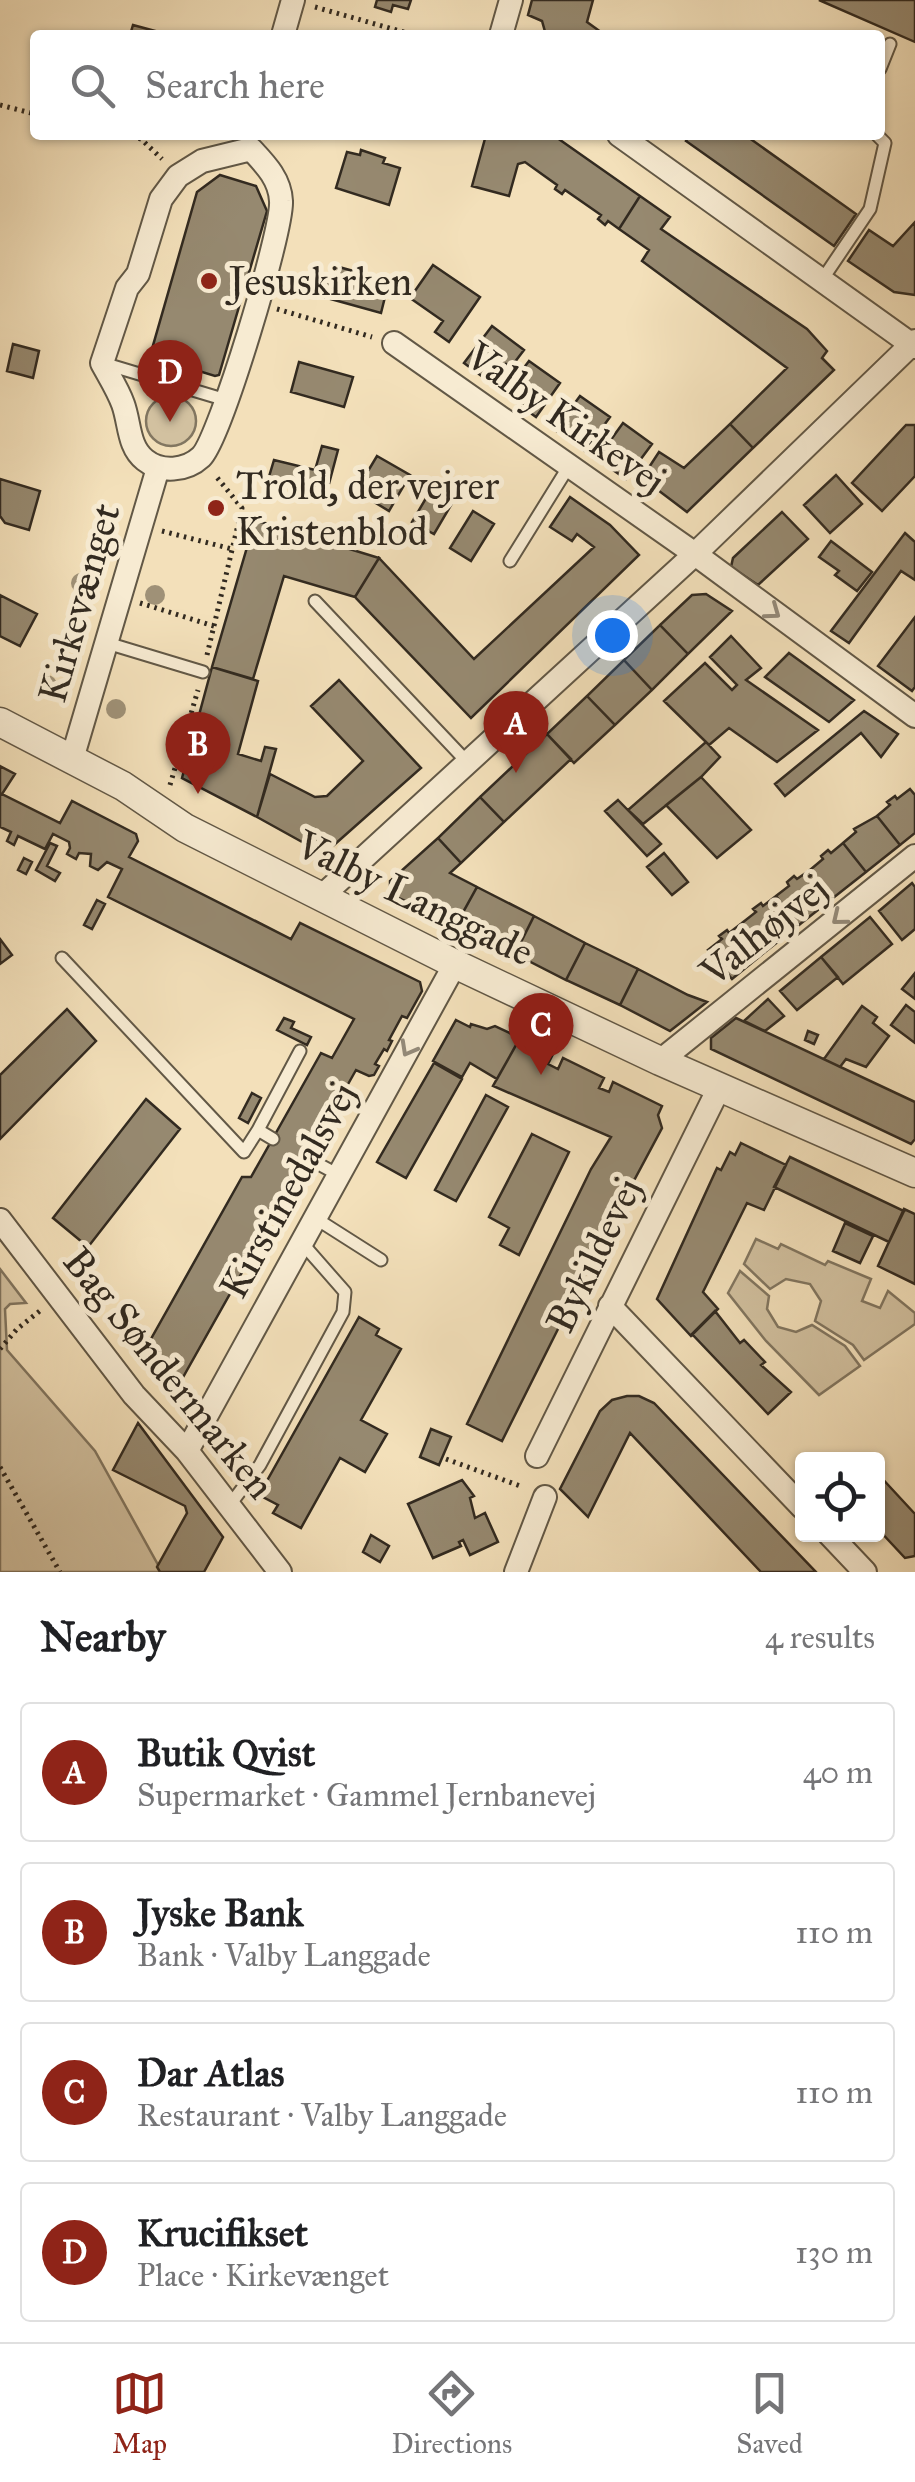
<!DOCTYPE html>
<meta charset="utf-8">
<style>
body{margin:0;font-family:"IM FELL Great Primer",serif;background:#f6f6f6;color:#202124}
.controls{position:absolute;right:30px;bottom:30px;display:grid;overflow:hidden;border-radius:10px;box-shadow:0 2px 8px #0004}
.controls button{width:90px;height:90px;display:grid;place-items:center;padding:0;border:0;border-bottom:2px solid #e0e0e0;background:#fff;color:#202124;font:50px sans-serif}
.you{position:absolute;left:612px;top:635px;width:35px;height:35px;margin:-25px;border:8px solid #fff;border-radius:50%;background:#1a73e8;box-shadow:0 0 0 15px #1a73e833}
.badge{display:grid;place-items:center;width:65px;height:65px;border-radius:50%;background:#8f2418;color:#fff;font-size:32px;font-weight:700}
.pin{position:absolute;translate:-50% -82px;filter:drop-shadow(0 2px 5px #0008)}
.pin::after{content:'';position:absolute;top:52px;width:35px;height:30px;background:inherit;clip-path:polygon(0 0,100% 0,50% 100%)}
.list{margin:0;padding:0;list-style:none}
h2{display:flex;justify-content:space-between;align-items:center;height:130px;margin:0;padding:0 40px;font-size:42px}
h2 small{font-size:32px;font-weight:400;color:#757577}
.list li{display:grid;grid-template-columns:65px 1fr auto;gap:30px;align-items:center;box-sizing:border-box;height:140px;margin:0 20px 20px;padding:0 20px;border:2px solid #e0e0e0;border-radius:10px}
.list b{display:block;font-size:38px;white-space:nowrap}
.list p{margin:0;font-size:32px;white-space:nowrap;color:#757577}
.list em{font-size:32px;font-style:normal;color:#757577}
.icon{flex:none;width:55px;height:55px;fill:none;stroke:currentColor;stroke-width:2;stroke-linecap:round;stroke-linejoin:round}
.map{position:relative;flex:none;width:915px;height:1572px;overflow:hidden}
.search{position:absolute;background:#fff;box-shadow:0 2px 8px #0004;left:30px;right:30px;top:30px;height:110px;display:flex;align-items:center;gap:25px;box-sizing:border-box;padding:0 35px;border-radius:10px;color:#757577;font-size:38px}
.sheet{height:770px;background:#fff}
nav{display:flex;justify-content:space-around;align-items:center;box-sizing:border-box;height:140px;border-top:2px solid #e0e0e0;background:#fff;font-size:28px;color:#757577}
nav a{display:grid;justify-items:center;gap:5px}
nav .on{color:#8f2418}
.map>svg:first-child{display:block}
.green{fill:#d2c1a0;stroke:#827660;stroke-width:2.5}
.building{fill:#968970;stroke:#322a20;stroke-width:2.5}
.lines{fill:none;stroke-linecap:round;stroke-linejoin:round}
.service-casing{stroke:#625846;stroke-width:15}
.minor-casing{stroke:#625846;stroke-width:26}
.tertiary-casing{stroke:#625846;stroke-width:31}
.path{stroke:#322a20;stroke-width:5;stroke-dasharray:2.5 5;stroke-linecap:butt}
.service{stroke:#f7ebd2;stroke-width:11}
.minor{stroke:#f7ebd2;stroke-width:22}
.tertiary{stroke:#f7ebd2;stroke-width:28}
.tree{fill:#9f9177}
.oneway{stroke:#948a79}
.poi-dot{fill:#8f2418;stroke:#f7ebd2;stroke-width:4}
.labels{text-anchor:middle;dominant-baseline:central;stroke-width:10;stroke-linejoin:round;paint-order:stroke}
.poi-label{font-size:40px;fill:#322a20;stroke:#f7ebd2;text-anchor:start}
.street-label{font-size:40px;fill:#322a20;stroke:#f7ebd2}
</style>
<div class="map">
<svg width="915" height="1572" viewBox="0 0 915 1572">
<rect width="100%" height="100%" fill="#f3e0ba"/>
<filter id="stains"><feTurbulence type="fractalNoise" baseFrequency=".002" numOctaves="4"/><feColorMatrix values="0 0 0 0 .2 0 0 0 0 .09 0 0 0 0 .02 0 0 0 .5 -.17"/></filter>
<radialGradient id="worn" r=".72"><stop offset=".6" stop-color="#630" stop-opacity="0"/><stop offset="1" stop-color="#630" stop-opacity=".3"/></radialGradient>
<path class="green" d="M146 421a25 25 0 1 1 50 0a25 25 0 1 1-50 0Z
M756 1239 778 1249 781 1244 825 1265 828 1261 871 1279 862 1301 880 1308 888 1291 915 1313V1324L864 1360 853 1345 815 1321 821 1301 810 1284 786 1279 770 1289 744 1264Z
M0 1269 26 1303 10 1304 5 1309 7 1350 95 1451 162 1572H0Z
M740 1271 769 1296 767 1309 778 1327 796 1332 812 1325 845 1346 860 1366 819 1395 766 1341 728 1293Z"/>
<path class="building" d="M377 0H411L408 9 393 5 391 12 375 7Z
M532 0H593L587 22 605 35H546L542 21 528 15Z
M819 0H915V42Z
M133 25 170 35H130Z
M486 135H553L640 196 619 229 608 221 605 225 598 219 601 215 565 190 562 194 555 189 557 185 525 162 518 164 509 196 472 186Z
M690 135H745L856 214 834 246 686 141Z
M361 150 385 158 383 163 400 168 389 205 336 188 347 152 360 155Z
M220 175 256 186 267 211 219 375 215 376 150 356 197 192Z
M640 196 670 217 661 229 807 329 827 351 822 358 834 370 753 448 730 424 787 368 642 261 649 250 619 229Z
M915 222V295L894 292 848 261 869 230 893 246Z
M433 265 480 297 449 342 435 332 443 321 410 298Z
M339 267 389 281 381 313 320 296 324 280 334 283Z
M492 326 524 350 511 367 506 364 491 383 464 363Z
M13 344 39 351 33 378 7 371Z
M529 361 560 383 536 417 504 394Z
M299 362 353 377 344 407 291 392Z
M580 396 610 417 585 451 555 430Z
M623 423 652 444 626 479 597 459Z
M730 424 753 448 687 512 642 478 659 452 684 468Z
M906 425H915V476L882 511 852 483Z
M322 446 338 450 326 495 268 480 274 460 315 470Z
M377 456 410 475 389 511 356 491Z
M836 475 862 504 830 533 804 505Z
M0 479 40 491 29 530 5 523 0 516Z
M432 488 454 500 434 534 412 522Z
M570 497 610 525 639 555 471 718 355 597 379 558 474 659 594 547 577 534 572 541 550 527Z
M473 511 494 524 471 561 450 548Z
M782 512 808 539 758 585 731 567 733 558Z
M255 520 379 558 355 597 284 576 253 679 212 667Z
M905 533 915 542V580L901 571 849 643 831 631Z
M831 541 872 572 857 591 835 575 839 571 819 557Z
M706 594 732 611 688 654 660 625 692 595Z
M0 595 37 614 20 646 0 636Z
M915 617V687L912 691 878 666Z
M660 625 688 654 652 690 624 660Z
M731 636 761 668 746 680 818 730 777 762 729 728 709 745 664 701 705 663 732 690 737 685 710 657Z
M789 653 854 700 829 722 765 677Z
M624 660 652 690 615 725 587 696Z
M212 667 258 681 238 754 261 761 265 747 276 749 257 817 182 778Z
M339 680 421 768 334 845 313 848 257 817 270 774 315 797 327 796 363 761 311 706Z
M587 696 615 725 574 763 547 734Z
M864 711 898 734 881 757 861 733 785 796 775 784Z
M547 734 571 759 504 822 480 797Z
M706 742 720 757 701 777 643 824 628 810Z
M0 766 15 774 2 794 60 823 72 801 136 834 138 841 129 857 291 939 300 923 420 982 422 991 407 1018 402 1016 389 1040 392 1041 387 1051 384 1049 375 1064 379 1066 374 1075 369 1076 356 1070 182 1379 164 1369 167 1363 155 1357 158 1352 147 1346 242 1177H251L321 1053 332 1058 354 1019 108 897 122 869 107 862 98 870 90 866 91 854 79 853 76 859 67 854 70 848 69 842 53 834 45 849 18 836 14 845 7 841 11 832 0 827Z
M701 777 751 830 717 858 666 805Z
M910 789 915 795V833L900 845 877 816 890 805 887 802 895 796 897 799Z
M480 797 504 822 461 863 438 838Z
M618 800 661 844 647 856 605 811Z
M877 816 900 845 866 872 843 843 856 832 854 829Z
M438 838 461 863 450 873 477 887 456 925 390 894V881Z
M50 843 57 846 47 866 60 873 55 881 36 870Z
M843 843 866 872 833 898 810 870 823 859 821 856 828 850 831 853Z
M664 853 688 882 672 895 647 867Z
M24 858 32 862 26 874 18 870Z
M810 870 833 898 799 925 776 896 789 886 787 882 794 876 797 879Z
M912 883 915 887V929L902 940 879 911Z
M477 887 534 916 515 954 456 925Z
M776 896 799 925 765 952 742 923 756 912 753 909 761 903 763 906Z
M97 900 105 904 92 929 84 925Z
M534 916 585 943 566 980 515 954Z
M870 917 892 944 843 984 821 957Z
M742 923 765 952 732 979 708 950 722 939 719 936 727 930 729 933Z
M0 939 12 955 0 964Z
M585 943 638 969 620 1005 566 980Z
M821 957 838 977 797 1010 780 991Z
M638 969 688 995 707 1002 670 1031 620 1005Z
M915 973V999L902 989Z
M768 999 784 1016 765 1031 744 1021Z
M906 1005 915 1012V1043L891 1025Z
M862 1006 877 1017 873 1023 889 1036 866 1067 846 1059 840 1067 824 1059Z
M67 1009 96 1041 0 1139V1075Z
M284 1018 294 1022 291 1028 311 1037 307 1045 277 1030Z
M736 1018 915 1102V1139L911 1144 711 1049V1038Z
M456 1020 470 1027 471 1024 487 1029 495 1026 520 1038 497 1079 470 1063 462 1077 433 1061Z
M808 1031 818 1035 814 1044 805 1040Z
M520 1038 553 1054 548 1064 558 1069 563 1058 604 1078 599 1088 609 1092 613 1082 662 1106 658 1115 662 1128 606 1233 502 1441 467 1424 591 1169 611 1137 493 1086Z
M434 1063 462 1079 406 1178 377 1162Z
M252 1093 261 1098 248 1123 239 1118Z
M486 1095 508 1107 456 1201 435 1190Z
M146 1099 180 1129 88 1247 53 1218Z
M532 1134 569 1152 519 1255 500 1245 509 1228 489 1217Z
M741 1143 786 1165 764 1210 747 1203 703 1292 718 1309 691 1336 657 1299 717 1168 721 1170 730 1152 735 1155Z
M790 1157 904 1211 889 1242 774 1187Z
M904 1209 915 1214V1284L878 1266Z
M845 1223 873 1236 860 1263 833 1251Z
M715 1311 740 1343 744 1340 765 1362 761 1365 791 1392 768 1414 692 1334Z
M359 1317 379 1329 376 1335 401 1349 361 1420 387 1434 365 1472 340 1458 301 1528 273 1513 278 1505 259 1495Z
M627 1396H639L654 1403 816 1572H761L630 1433 588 1517 560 1489 600 1411 612 1400Z
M138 1423 223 1537 204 1572H160L157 1567 187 1513 185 1506 113 1470Z
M431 1429 451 1437 439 1465 420 1457Z
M878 1474 915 1514V1556L905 1558 878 1529Z
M462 1480 474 1496 470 1498 475 1518 485 1513 498 1542 470 1555 463 1540 459 1542 461 1546 433 1558 408 1504Z
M371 1535 389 1546 380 1562 363 1552Z"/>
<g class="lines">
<g class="service-casing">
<path id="service" d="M880 69 890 44
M822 280 870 209 885 143 877 135
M106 364 226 400
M510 561 569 466
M315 601 469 764
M107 643 203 672
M62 958 244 1152 258 1130 273 1139
M258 1130 300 1051
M307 1158 339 1175
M315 1218 381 1260
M229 1506 260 1465 343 1312 345 1292 302 1243"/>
</g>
<g class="minor-casing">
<path id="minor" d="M283 35 293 0
M501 35 511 0
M619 135 915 347
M251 149C265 164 280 179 281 201 283 230 220 439 201 457 186 471 161 473 145 460 128 447 130 423 123 404 118 390 109 376 102 363L127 288 138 274 161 199 178 176 202 161Z
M394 343 695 554 915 716
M72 759 158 468
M321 897 695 554 915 341
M660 1061 915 856
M0 1220 134 1395 187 1451 280 1572
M610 1306 802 1507
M187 1451 455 964
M537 1456 719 1088
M829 1534 865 1572
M516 1572 545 1497"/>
</g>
<g class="tertiary-casing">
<path id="tertiary" d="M0 722 123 786 185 828 455 964 660 1061 915 1173"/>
</g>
<path class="path" d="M315 7 414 35
M0 105 35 114
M124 135 141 139 162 159
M277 309 372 337
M162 531 232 549
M140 603 214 626
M207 655 242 508 215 475
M170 785 198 690
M0 1349 17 1329 41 1310
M446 1459 523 1487
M0 1467 60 1572"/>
<use href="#service" class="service"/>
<use href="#minor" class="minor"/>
<use href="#tertiary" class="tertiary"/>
</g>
<g class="tree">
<circle cx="81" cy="583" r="10"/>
<circle cx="155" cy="595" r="10"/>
<circle cx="47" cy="685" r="10"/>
<circle cx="116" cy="709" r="10"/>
</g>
<defs><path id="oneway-chevron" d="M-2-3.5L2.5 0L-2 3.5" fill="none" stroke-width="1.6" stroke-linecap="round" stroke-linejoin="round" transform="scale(2.5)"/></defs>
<g class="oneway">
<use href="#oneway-chevron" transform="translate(773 612) rotate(36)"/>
<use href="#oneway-chevron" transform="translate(839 918) rotate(141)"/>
<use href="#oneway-chevron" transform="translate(408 1049) rotate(119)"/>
</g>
<g class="poi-dot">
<circle cx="209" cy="281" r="10"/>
<circle cx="216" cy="508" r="10"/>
</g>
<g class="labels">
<g class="poi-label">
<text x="229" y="281">Jesuskirken</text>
<text x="236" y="485">Trold, der vejrer<tspan x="236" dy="46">Kristenblod</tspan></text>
</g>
<g class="street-label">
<text transform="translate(566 418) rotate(35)">Valby Kirkevej</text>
<text transform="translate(79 603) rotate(-74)">Kirkevænget</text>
<text transform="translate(415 898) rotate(26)">Valby Langgade</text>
<text transform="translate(764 930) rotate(-39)">Valhøjvej</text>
<text transform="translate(288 1190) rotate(-61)">Kirstinedalsvej</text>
<text transform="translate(594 1255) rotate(-64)">Bykildevej</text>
<text transform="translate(169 1373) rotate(51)">Bag Søndermarken</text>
</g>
</g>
<rect width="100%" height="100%" filter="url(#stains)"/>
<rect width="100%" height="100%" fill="url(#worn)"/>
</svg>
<div class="controls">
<button><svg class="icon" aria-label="locate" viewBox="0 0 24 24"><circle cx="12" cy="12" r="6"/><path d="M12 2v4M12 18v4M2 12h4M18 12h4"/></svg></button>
</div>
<div class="you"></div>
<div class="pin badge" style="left:516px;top:773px">A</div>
<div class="pin badge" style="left:198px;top:794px">B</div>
<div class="pin badge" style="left:541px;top:1075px">C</div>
<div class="pin badge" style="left:170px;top:422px">D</div>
<div class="search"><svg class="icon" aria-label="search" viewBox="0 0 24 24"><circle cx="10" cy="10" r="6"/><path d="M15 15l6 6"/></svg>Search here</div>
</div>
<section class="sheet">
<h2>Nearby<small>4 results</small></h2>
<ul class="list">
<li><span class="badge">A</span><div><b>Butik Qvist</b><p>Supermarket · Gammel Jernbanevej</p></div><em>40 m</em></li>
<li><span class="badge">B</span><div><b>Jyske Bank</b><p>Bank · Valby Langgade</p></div><em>110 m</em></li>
<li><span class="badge">C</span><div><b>Dar Atlas</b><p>Restaurant · Valby Langgade</p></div><em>110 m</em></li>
<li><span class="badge">D</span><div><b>Krucifikset</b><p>Place · Kirkevænget</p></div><em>130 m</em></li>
</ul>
</section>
<nav>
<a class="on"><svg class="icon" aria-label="map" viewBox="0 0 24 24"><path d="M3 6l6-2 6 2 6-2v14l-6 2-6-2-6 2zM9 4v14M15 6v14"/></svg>Map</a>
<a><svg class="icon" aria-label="directions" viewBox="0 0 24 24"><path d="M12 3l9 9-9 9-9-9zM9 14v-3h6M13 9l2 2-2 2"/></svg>Directions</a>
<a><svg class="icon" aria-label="saved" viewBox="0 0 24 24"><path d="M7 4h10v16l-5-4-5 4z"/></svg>Saved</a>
</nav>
